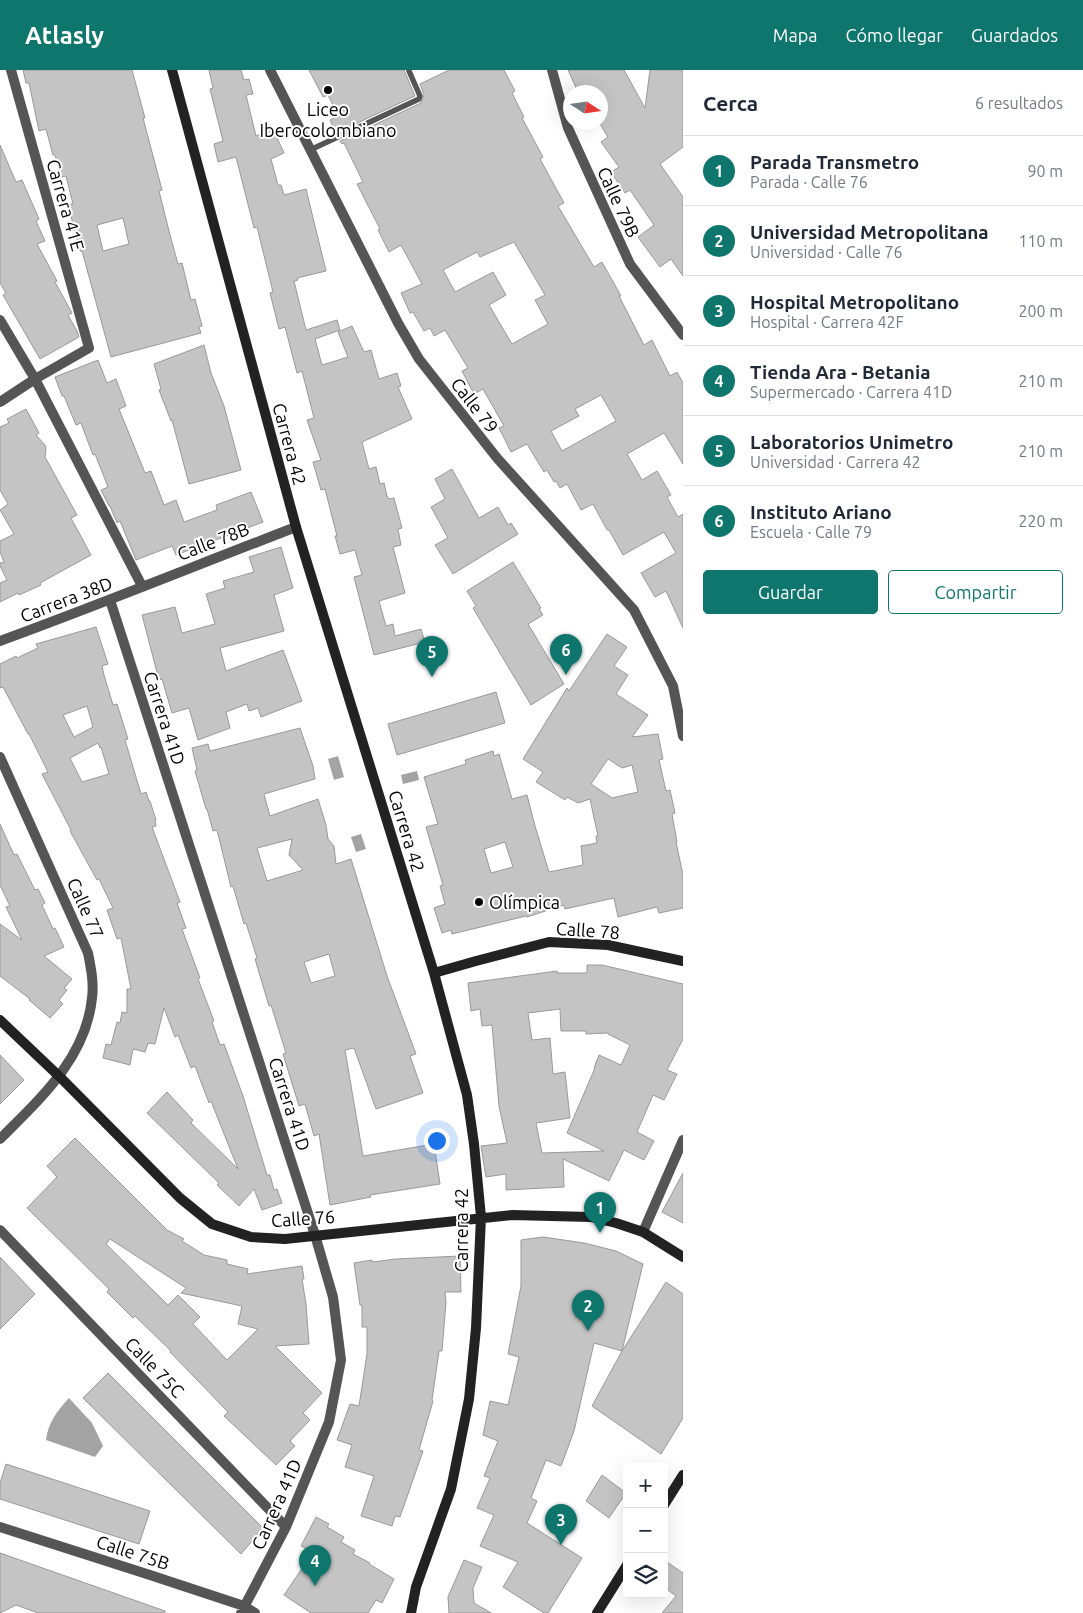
<!DOCTYPE html>
<html lang="es">
<meta charset="utf-8">
<style>
body{margin:0;font-family:Ubuntu,sans-serif;background:#f2f2f3;color:#1f2937}
.controls{position:absolute;right:15px;bottom:15px;display:grid;overflow:hidden;border-radius:5px;box-shadow:0 5px 20px #0002}
.controls button{width:45px;height:45px;display:grid;place-items:center;padding:0;border:0;border-bottom:1px solid #e0e1e3;background:#fff;color:#1f2937;font:25px sans-serif}
.compass{position:absolute;left:563px;top:15px;width:45px;height:45px;border-radius:50%;background:#fff;box-shadow:0 5px 20px #0002;rotate:102deg}
.you{position:absolute;left:436px;top:1070px;width:18px;height:18px;margin:-12px;border:4px solid #fff;border-radius:50%;background:#1a73e8;box-shadow:0 0 0 8px #1a73e833}
.badge{display:grid;place-items:center;width:32px;height:32px;border-radius:50%;background:#0f766e;color:#fff;font-size:16px;font-weight:700}
.pin{position:absolute;translate:-50% -41px;filter:drop-shadow(0 1px 2px #0008)}
.pin::after{content:'';position:absolute;top:26px;width:18px;height:15px;background:inherit;clip-path:polygon(0 0,100% 0,50% 100%)}
.list{margin:0;padding:0;list-style:none}
h2{display:flex;justify-content:space-between;align-items:center;height:65px;margin:0;padding:0 20px;font-size:21px}
h2 small{font-size:16px;font-weight:400;color:#747a83}
.list li{display:grid;grid-template-columns:32px 1fr auto;gap:15px;align-items:center;box-sizing:border-box;height:70px;padding:0 20px;border-top:1px solid #e0e1e3}
.list b{display:block;font-size:19px;white-space:nowrap}
.list p{margin:0;font-size:16px;white-space:nowrap;color:#747a83}
.list em{font-size:16px;font-style:normal;color:#747a83}
.actions{display:flex;gap:10px;padding:15px 20px}
.actions a{flex:1;padding:11px 0;border:1px solid #0f766e;border-radius:5px;text-align:center;font-size:18px;color:#0f766e}
.actions .main{background:#0f766e;color:#fff}
.icon{flex:none;width:28px;height:28px;fill:none;stroke:currentColor;stroke-width:2;stroke-linecap:round;stroke-linejoin:round}
.map{position:relative;flex:none;width:683px;height:1543px;overflow:hidden}
header{display:flex;align-items:center;gap:30px;box-sizing:border-box;height:70px;padding:0 25px;background:#0f766e;color:#fff}
header strong{font-size:24px}
nav{display:flex;gap:28px;margin-inline-start:auto;font-size:18px}
main{display:flex}
aside{flex:1;background:#fff}
.map>svg:first-child{display:block}
.water{fill:#a3a3a3}
.building{fill:#c4c4c4;stroke:#999;fill-rule:evenodd}
.lines{fill:none;stroke-linecap:round;stroke-linejoin:round}
.lane{stroke:#555;stroke-width:5.5}
.street{stroke:#555;stroke-width:10}
.secondary{stroke:#222;stroke-width:10}
.poi-dot{fill:#000;stroke:#fff;stroke-width:2}
.labels{text-anchor:middle;dominant-baseline:central;stroke-width:4;stroke-linejoin:round;paint-order:stroke}
.poi-label{font-size:18px;fill:#000;stroke:#fff}
.street-label{font-size:18px;fill:#000;stroke:#fff}
</style>
<header>
<strong>Atlasly</strong>
<nav><a>Mapa</a><a>Cómo llegar</a><a>Guardados</a></nav>
</header>
<main>
<div class="map">
<svg width="683" height="1543" viewBox="0 0 683 1543">
<rect width="100%" height="100%" fill="#fff"/>
<path class="water" d="M338 686 344 707 334 710 328 689Z
M417 701 419 710 403 714 401 705Z
M361 764 366 779 356 782 351 767Z
M69 1328 92 1353 103 1376 95 1387 46 1370C48 1353 57 1341 69 1328Z"/>
<path class="building" d="M23 0H132L145 48H143L162 120 159 121 169 161 178 194 182 193 191 230 195 229 202 256 199 257 201 263 111 287 82 181H80L68 135 73 134 66 106 61 107 55 85H53L46 59 39 61 29 13H26ZM123 148 129 174 103 181 97 155Z
M209 0H241L244 10 249 9 253 24 246 25 256 66 273 59 284 83 271 89 278 115H281L284 125 306 119 326 201 297 208 298 210 294 211 306 260 337 250 340 260 315 269 322 295 348 287 338 262 352 256 364 282 371 280 379 309 397 303 401 316 398 317 412 349 362 372 369 399 376 397 380 414 384 413 387 426 389 429 394 428 402 458 398 459 401 475 393 477 405 523 379 531 386 556 393 554 395 566 421 559 425 572 374 585 354 507 362 505 355 480 340 484 335 466H337L325 419 321 420 313 392 321 390 307 350 314 348 302 301 297 303 285 257 279 259 270 223 273 222 257 157 254 158 236 87 218 92 214 74 223 71 210 19 213 18Z
M309 0H404L415 26 336 63 330 50 338 46 328 25 323 27Z
M449 0H504L515 21 512 23 524 47 522 48 543 87 540 89 564 133 558 136 594 197 602 192 621 226H619L644 275 652 270 670 306 677 302 683 313V394L664 363 627 384 642 410 657 401 671 425 667 427 678 447 683 444V558L666 521 655 527 641 503 676 483 664 462 623 485 609 460H607L593 434 581 440 567 414 560 418 556 411 554 412 547 400 544 402 527 374 511 382 499 358 504 356 483 319 474 324 462 301 468 298 445 260 434 266 430 258 424 261 413 242 410 243 401 223 422 214 401 175 389 182 378 160 380 159 357 114 363 112 344 73 342 74 340 71 421 33 424 25 420 14ZM514 172 545 225 535 230 548 254 512 274 489 235 506 225 493 202 455 222 443 200 477 182 480 187ZM601 325 616 351 562 381 551 361 579 346 575 339Z
M568 0H624L645 38 650 0H683V77L660 94 683 127V206L671 189 660 197 638 167 654 155 630 120 625 123 611 102 619 97 601 72 608 67 600 54V22H578Z
M0 75 16 112 22 110 39 149 36 151 45 171 37 174 57 211 55 212 72 243 68 245 77 261 79 267 40 289 3 225 6 223 0 213Z
M204 275 211 303 224 336 241 400 189 414 172 350 171 351 159 320 161 319 154 294Z
M98 290 107 313 116 309 126 336 119 339 145 403 151 401 164 435 176 430 184 452 217 440 216 435 251 422 263 452 176 485 172 476 136 490 120 451 117 453 110 436H109L101 420 108 417 95 384 93 385 81 353 76 355 64 326H62L55 307Z
M26 339 39 363 36 365 45 375 46 379 45 387 77 445 71 448 91 485 40 513 41 515 19 525 18 523 0 532V513L7 510 0 496V493L4 492 0 482V471L14 464 0 440 8 434 0 420V357L9 353 7 349Z
M452 399 479 448 498 437 508 455 511 453 518 464 453 504 435 475 448 468 431 437 445 429 435 409Z
M281 477 293 518 274 525 284 561 220 578 226 601 283 580 302 631 261 647 258 638 249 641 247 634 226 642 230 658 198 670 189 638 172 643 162 609 159 610 142 545 175 537 182 563 215 554 206 524 225 518 223 511 254 502 249 487Z
M513 492 541 538 539 539 543 545 528 554 564 614 531 635 473 538 476 536 467 521Z
M96 557 108 594 102 596 104 605 113 635 117 634 128 669 125 670 141 724 146 722 149 731H150L156 750 155 751 156 756 152 757 180 832 177 833 186 858 182 859 200 908 198 909 214 951 212 952 220 975 224 974 243 1026 267 1105H270L274 1120 277 1119 282 1133 262 1140 254 1119 239 1136 217 1115 219 1113 147 1043 167 1022 193 1050 191 1053 238 1099 211 1031 209 1033 195 996 191 998 178 965 175 967 164 938 155 974 148 973 145 982 133 979 130 995 103 988 106 974 111 975 117 952 120 953 122 942 127 943V919H131L121 868 117 869 107 840 113 838 99 809 97 810 70 761 71 760 42 704 48 702 29 664H28L3 617 0 618V594L16 586 17 588 38 578 36 574ZM87 636 93 657 74 667 63 645ZM98 673 100 678 101 677 109 704 82 712 70 688Z
M607 564 627 577 614 596 628 605 616 624 648 645 632 667 658 664 663 689 659 690 666 721 670 720 675 743 672 744 677 772H676L683 805V838L659 843 657 837 618 847 614 828 565 839 564 835 527 847 526 846 452 864 451 860 442 863 434 838 445 834 440 816 443 815 426 757 438 754 424 707 466 694 465 690 493 681 494 686 499 684 512 729 527 725 535 756 549 802 583 795 581 776 597 773 596 766H598L590 729 578 733 567 727 565 730 536 712 543 702 523 689 567 618 569 621ZM608 689 622 698 632 695 638 722 612 728 591 714ZM505 772 513 797 491 803 484 779Z
M496 622 505 653 397 685 388 654Z
M300 658 313 696 315 709 264 724 270 746 318 729 326 755 328 769 334 776 336 794 351 789 387 906 416 984 410 986 423 1023 376 1039 354 978 345 980 363 1086 434 1074 440 1114 370 1125 371 1127 330 1135 319 1064 314 1066 305 1034 299 1036 283 984 286 983 271 935 269 936 255 889 257 888 246 853 244 854 233 816 231 817 217 760 213 761 207 739H206L195 701 197 700 192 678 208 674 210 681ZM292 769 289 785 303 800 267 811 257 778ZM329 884 335 906 311 913 304 892Z
M0 754 14 785 17 784 35 820 38 819 45 833 42 835 53 859 55 858 64 877 44 886 72 909 64 918 67 920 59 930 63 934 50 948 29 930 30 929 0 906V854L22 870 6 837 10 836 0 815Z
M587 895H602L683 914V969L667 1000 677 1004 664 1030 653 1025 637 1062 654 1071 644 1090 624 1080 609 1111 563 1089 564 1117 506 1120V1104L486 1107 481 1076 507 1073 499 1036 492 955 482 956 480 939 471 941 468 913 557 901V903H587ZM560 939 561 961H586V964L608 963V964L630 975 621 995 599 985 594 998H595L567 1063 604 1081 542 1083 536 1053 570 1048 565 1002 553 1004 550 968 532 970 528 943Z
M0 985 24 1010 0 1034Z
M75 1068 167 1160 184 1169 182 1171 204 1185 227 1190V1194L248 1199 247 1204 302 1196 304 1209H302L306 1234 309 1274 275 1276 322 1323 303 1343 310 1350 290 1371 295 1376 276 1395 224 1346 228 1342 170 1282 171 1281 135 1246 133 1248 107 1222 109 1219 27 1138 57 1107 47 1096ZM110 1169 186 1218 181 1223 242 1236 238 1254 258 1259 227 1290 193 1254 200 1247 178 1225 168 1235 106 1174Z
M683 1103V1153L662 1142Z
M543 1167 584 1173 616 1181 643 1194 622 1281 594 1273 574 1361 561 1396 546 1390 531 1428 537 1431 527 1453 582 1488 548 1543H544L503 1517 518 1492 480 1476 494 1445 477 1438 490 1408 484 1406 498 1371 483 1365 490 1331 508 1335 519 1287 508 1284 521 1216V1170Z
M460 1186 461 1222H445L446 1232 442 1281H439L432 1330 433 1331 419 1380 423 1381 400 1447 395 1446 392 1456 361 1446 374 1406 345 1397 352 1375 337 1370 350 1334 359 1336 367 1284V1257H362V1235H360L354 1193 372 1190V1192L396 1189Z
M0 1187 35 1224 0 1259Z
M666 1212 683 1224V1348L661 1384 592 1336 622 1281Z
M108 1303 263 1458 241 1484 83 1328Z
M6 1394 150 1441 139 1474 0 1429V1413Z
M602 1405 626 1423 609 1448 586 1431Z
M316 1447 329 1454 327 1457 344 1467 341 1472 355 1480 353 1484 370 1493 369 1494 394 1509 382 1533 376 1530 368 1543H311L284 1525 313 1482 301 1476Z
M0 1483 165 1541V1543H38L16 1535 0 1543Z
M464 1490 482 1497 473 1518 474 1533 491 1543H449L448 1527Z
M664 1490 683 1503V1543H662L676 1526 664 1517Z"/>
<g class="lines">
<path class="lane" d="M310 80 419 29 420 26 409 1"/>
<path class="street" d="M270 0 398 253 419 289 497 388 634 540 673 616 683 666
M552 0 568 58 630 194 683 265
M0 250 35 309 142 516
M0 332 35 309 89 278 11 0
M110 530 315 1165 333 1227 341 1290 329 1352 286 1457 241 1543
M0 571C99 535 197 495 296 457
M0 687 88 883C91 898 94 913 92 928 86 988 40 1029 0 1069
M0 1160 286 1457
M643 1162 683 1070
M0 1457 150 1505 244 1536 255 1543"/>
<path class="secondary" d="M172 0 296 457 434 903 467 1025 474 1074 481 1147 476 1258 469 1329 451 1419 416 1517 411 1543
M434 903 476 891 549 872 608 875 683 891
M0 950 60 1007 180 1128 212 1154 251 1167 285 1169 512 1145 591 1147 616 1153 643 1162 683 1187
M664 1435 683 1405
M597 1543 627 1495"/>
</g>
<g class="poi-dot">
<circle cx="328" cy="20" r="5"/>
<circle cx="479" cy="832" r="5"/>
</g>
<g class="labels">
<g class="poi-label">
<text x="328" y="39">Liceo<tspan x="328" dy="21">Iberocolombiano</tspan></text>
<text x="489" y="832" text-anchor="start">Olímpica</text>
</g>
<g class="street-label">
<text transform="translate(619 132) rotate(65)">Calle 79B</text>
<text transform="translate(66 135) rotate(74)">Carrera 41E</text>
<text transform="translate(475 335) rotate(52)">Calle 79</text>
<text transform="translate(290 374) rotate(75)">Carrera 42</text>
<text transform="translate(213 471) rotate(-21)">Calle 78B</text>
<text transform="translate(66 529) rotate(-21)">Carrera 38D</text>
<text transform="translate(165 648) rotate(72)">Carrera 41D</text>
<text transform="translate(407 761) rotate(73)">Carrera 42</text>
<text transform="translate(86 838) rotate(66)">Calle 77</text>
<text transform="translate(588 860) rotate(4)">Calle 78</text>
<text transform="translate(290 1034) rotate(72)">Carrera 41D</text>
<text transform="translate(303 1148) rotate(-4)">Calle 76</text>
<text transform="translate(461 1160) rotate(-90)">Carrera 42</text>
<text transform="translate(155 1297) rotate(46)">Calle 75C</text>
<text transform="translate(276 1434) rotate(-66)">Carrera 41D</text>
<text transform="translate(133 1482) rotate(18)">Calle 75B</text>
</g>
</g>
</svg>
<div class="controls">
<button>+</button>
<button>−</button>
<button><svg class="icon" aria-label="layers" viewBox="0 0 24 24"><path d="M12 4l9 5-9 5-9-5zM3 14l9 5 9-5"/></svg></button>
</div>
<svg class="compass" viewBox="-18 -18 36 36"><path d="M0-13l5 13h-10z" fill="#e53935"/><path d="M0 13l5-13h-10z" fill="#747a83"/></svg>
<div class="you"></div>
<div class="pin badge" style="left:600px;top:1163px">1</div>
<div class="pin badge" style="left:588px;top:1261px">2</div>
<div class="pin badge" style="left:561px;top:1475px">3</div>
<div class="pin badge" style="left:315px;top:1516px">4</div>
<div class="pin badge" style="left:432px;top:607px">5</div>
<div class="pin badge" style="left:566px;top:605px">6</div>
</div>
<aside>
<h2>Cerca<small>6 resultados</small></h2>
<ul class="list">
<li><span class="badge">1</span><div><b>Parada Transmetro</b><p>Parada · Calle 76</p></div><em>90 m</em></li>
<li><span class="badge">2</span><div><b>Universidad Metropolitana</b><p>Universidad · Calle 76</p></div><em>110 m</em></li>
<li><span class="badge">3</span><div><b>Hospital Metropolitano</b><p>Hospital · Carrera 42F</p></div><em>200 m</em></li>
<li><span class="badge">4</span><div><b>Tienda Ara - Betania</b><p>Supermercado · Carrera 41D</p></div><em>210 m</em></li>
<li><span class="badge">5</span><div><b>Laboratorios Unimetro</b><p>Universidad · Carrera 42</p></div><em>210 m</em></li>
<li><span class="badge">6</span><div><b>Instituto Ariano</b><p>Escuela · Calle 79</p></div><em>220 m</em></li>
</ul>
<div class="actions"><a class="main">Guardar</a><a>Compartir</a></div>
</aside>
</main>
